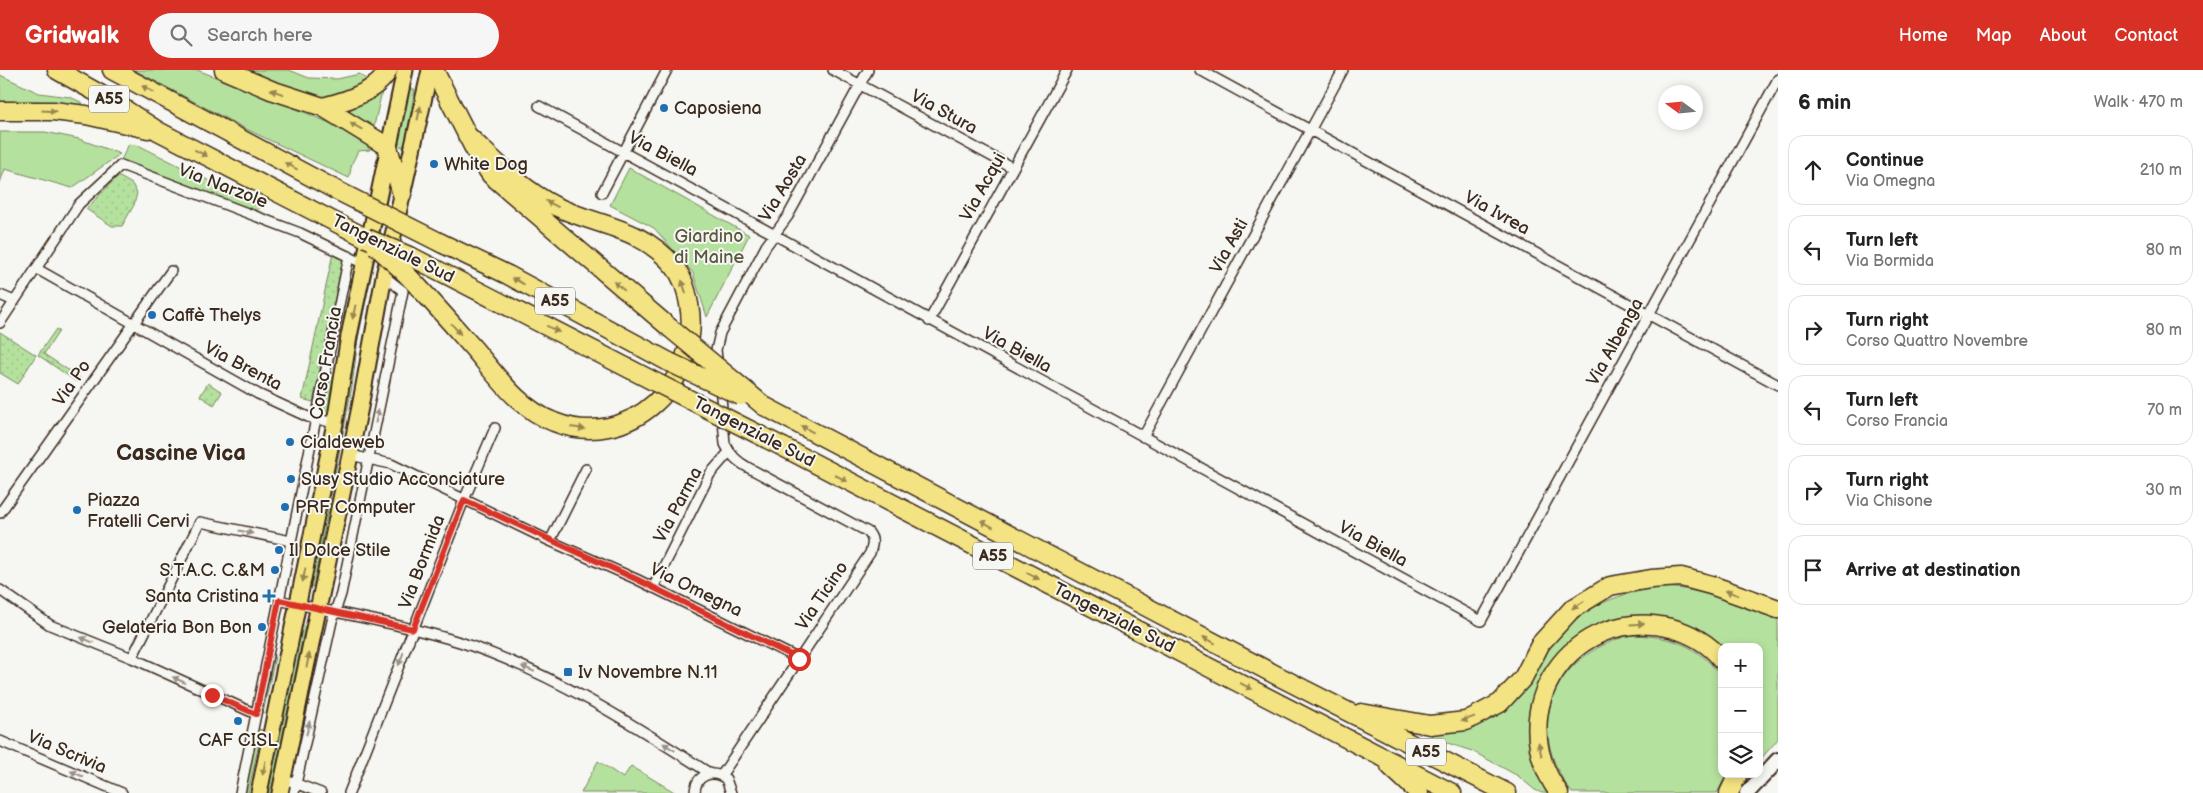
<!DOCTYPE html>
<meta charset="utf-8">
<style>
body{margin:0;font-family:"Balsamiq Sans",sans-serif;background:#f6f6f6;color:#222}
.controls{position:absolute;right:15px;bottom:15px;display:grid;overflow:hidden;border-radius:10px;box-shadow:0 2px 8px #0003}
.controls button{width:45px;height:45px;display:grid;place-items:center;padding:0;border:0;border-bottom:1px solid #e0e0e0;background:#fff;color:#222;font:25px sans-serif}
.compass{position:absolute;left:1658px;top:15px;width:45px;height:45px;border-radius:50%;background:#fff;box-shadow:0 2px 8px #0003;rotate:285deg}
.stop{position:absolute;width:15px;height:15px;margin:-11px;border:4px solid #d93025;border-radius:50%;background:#fff}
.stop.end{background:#d93025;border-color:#fff;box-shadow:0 1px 5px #0008}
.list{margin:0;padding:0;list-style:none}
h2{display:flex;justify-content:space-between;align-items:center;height:65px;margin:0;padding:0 20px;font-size:21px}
h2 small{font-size:16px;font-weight:400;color:#767676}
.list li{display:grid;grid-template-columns:32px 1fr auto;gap:15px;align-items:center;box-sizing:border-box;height:70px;margin:0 10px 10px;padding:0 10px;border:1px solid #e0e0e0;border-radius:15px}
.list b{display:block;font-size:19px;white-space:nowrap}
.list p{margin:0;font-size:16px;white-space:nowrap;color:#767676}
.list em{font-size:16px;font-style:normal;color:#767676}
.icon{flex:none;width:28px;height:28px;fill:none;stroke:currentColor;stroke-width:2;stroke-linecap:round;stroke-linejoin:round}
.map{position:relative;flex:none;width:1778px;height:723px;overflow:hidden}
header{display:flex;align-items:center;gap:30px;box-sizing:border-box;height:70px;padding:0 25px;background:#d93025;color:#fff}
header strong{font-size:24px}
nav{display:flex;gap:28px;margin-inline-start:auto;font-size:18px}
.search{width:350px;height:45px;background:#f6f6f6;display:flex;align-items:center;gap:12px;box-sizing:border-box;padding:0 18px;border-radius:28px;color:#767676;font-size:19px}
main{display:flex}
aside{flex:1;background:#fff}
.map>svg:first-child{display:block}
.green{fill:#b5e19e;stroke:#78865e}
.garden{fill:url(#garden-dots);stroke:#78865e}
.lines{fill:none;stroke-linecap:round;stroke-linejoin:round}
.minor-casing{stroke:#3b2a1e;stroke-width:12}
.secondary-casing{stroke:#3b2a1e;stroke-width:18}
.primary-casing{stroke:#3b2a1e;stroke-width:19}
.motorway-casing{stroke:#3b2a1e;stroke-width:21}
.minor{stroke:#f6f6f2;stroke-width:9}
.secondary{stroke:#f6f6f2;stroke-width:14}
.primary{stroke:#f4e382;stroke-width:15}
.motorway{stroke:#f4e382;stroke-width:18}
.motorway-bridge-casing{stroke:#3b2a1e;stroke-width:21;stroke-linecap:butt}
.motorway-bridge{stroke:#f4e382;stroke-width:18}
.oneway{fill:#988650}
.oneway2{fill:#989088}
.route{stroke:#d93025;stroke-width:6}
.poi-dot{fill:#1f6fb2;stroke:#f6f6f2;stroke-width:2}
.labels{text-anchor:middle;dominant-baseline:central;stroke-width:4;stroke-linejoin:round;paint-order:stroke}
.shield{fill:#f6f6f2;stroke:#73675e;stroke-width:1}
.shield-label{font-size:16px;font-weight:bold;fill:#3b2a1e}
.poi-label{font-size:18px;fill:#3b2a1e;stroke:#f6f6f2;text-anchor:start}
.street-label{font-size:18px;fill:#3b2a1e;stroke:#f6f6f2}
.park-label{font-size:18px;fill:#5a583e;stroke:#f6f6f2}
.district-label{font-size:22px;font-weight:bold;fill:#3b2a1e;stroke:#f6f6f2}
</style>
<header>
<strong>Gridwalk</strong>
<div class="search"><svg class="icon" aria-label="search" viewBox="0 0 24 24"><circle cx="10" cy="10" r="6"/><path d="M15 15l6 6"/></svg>Search here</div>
<nav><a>Home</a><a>Map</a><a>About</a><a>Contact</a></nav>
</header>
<main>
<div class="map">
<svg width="1778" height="723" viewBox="0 0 1778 723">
<defs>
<pattern id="garden-dots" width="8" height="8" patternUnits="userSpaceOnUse" patternTransform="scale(1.25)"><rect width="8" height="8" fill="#b5e19e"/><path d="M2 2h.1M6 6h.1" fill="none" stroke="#9dc188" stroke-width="1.8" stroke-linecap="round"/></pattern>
</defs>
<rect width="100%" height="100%" fill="#f6f6f2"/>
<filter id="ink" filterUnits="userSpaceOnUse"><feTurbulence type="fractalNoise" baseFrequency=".02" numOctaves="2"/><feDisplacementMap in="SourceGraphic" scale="10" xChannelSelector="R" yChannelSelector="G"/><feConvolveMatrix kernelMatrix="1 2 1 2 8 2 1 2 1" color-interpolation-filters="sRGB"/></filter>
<g filter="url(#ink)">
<path class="green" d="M134 0H197L271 28 353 63 365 73 370 80 358 81 352 93 349 108 244 58Z
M246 0H289L309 8 337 9 360 4 368 11 353 20 319 31Z
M0 5 39 23 70 27 83 33 78 35 37 31 0 33Z
M383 17 373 60 346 42 347 39Z
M411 19H415L405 75 401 77 398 71 399 64 408 21Z
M0 62H45L79 69 120 84 72 118 5 99 0 113Z
M129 74 140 76 261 137 255 142 120 92Z
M629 98 749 165 707 247 693 203 654 158 610 135Z
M388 118 389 121 358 269 352 317 313 517 310 516 345 328C354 317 354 282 355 267Z
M325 306 335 308 329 342 318 340Z
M1664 517C1708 519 1737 537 1778 547V669L1759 691V577H1722L1617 551 1540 618 1551 723H1542L1535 720 1518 706 1472 681 1432 668 1431 664C1471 661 1506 649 1529 614 1538 601 1544 585 1554 572 1581 536 1621 522 1664 517Z
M301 556H305L271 723H268Z
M1631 565C1671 566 1697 574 1722 607V704H1727L1717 723H1572C1522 656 1552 585 1631 565Z
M272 587H275L263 643 261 642Z
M258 659 262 660 248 723H244Z
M598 691 623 708 631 696 676 723H581Z"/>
<path class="garden" d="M118 106 132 114 137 123 134 135 122 156H112L86 139Z
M333 183 344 186 313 332 302 329Z
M56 259 59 261 44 284 80 308 77 312 38 285Z
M0 262 36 285 18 314 0 303Z
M208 313 222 322 214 335 200 326Z"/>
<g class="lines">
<g class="minor-casing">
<path id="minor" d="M833 0 1013 98
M1200 0 1778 315
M539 36 1481 551 1778 9
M602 123 667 0
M37 199 258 324 308 347 335 353
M0 225 14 231
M929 251 1067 0
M0 253 79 134 121 95 300 163 364 194
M718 297 716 280 720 263 766 176 788 146 868 0
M720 315 725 374C731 386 738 392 749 398L868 462C874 469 873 474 870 483L721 706
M1143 367 1343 0
M350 385 391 394 550 471 636 509 799 589
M0 443 171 201
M550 471 586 399
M653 518 710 404 729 382
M0 520 50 555 132 588 256 644
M279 530C340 544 403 554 463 573 553 603 631 653 711 704
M132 588 200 452 291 471
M0 671 122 723
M292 712 321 723
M240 723 349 186
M294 723 332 551 341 524 403 221 384 206
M349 723 464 430 495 358
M695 723C695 705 712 699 726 709L731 723"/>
</g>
<g class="secondary-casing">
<path id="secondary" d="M1747 723 1778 690"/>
</g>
<g class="primary-casing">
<path id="primary" d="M259 723 335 353 349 266 405 0
M280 723 360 337 384 206 430 0"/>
</g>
<g class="motorway-casing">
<path id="motorway" d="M57 0 112 31 158 61 366 168
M112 0 334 119
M224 0 271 20 323 37 388 77 402 124
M434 0 478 86 491 105 670 258
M323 37C343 32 379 21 388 0
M0 41H53L86 45 148 59
M441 173 508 205 669 292
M414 188 657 313
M403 201C428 226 451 253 474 279 497 306 519 339 554 352 629 382 703 311 689 234 687 221 683 207 674 196 640 156 599 157 555 136 521 119 495 91 467 65
M764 336 1276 605 1507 723
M783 377 1452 723
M1361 643 1430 655 1466 651 1500 633 1523 608 1541 573 1572 539 1610 516 1651 509 1681 507 1711 515 1778 539
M1390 696 1419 723
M1559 723C1499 640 1573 534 1671 558 1690 563 1710 574 1722 590
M1729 723 1738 704"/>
</g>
<use href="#minor" class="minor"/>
<use href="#secondary" class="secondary"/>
<use href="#primary" class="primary"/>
<use href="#motorway" class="motorway"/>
<g class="motorway-bridge-casing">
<path id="motorway-bridge" d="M334 119 441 173
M366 168 414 188
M376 176 403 201
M670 258 764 336
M669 292 741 326
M657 313 783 377"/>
</g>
<use href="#motorway-bridge" class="motorway-bridge"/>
</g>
<defs><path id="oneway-solid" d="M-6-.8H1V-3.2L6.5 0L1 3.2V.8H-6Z" transform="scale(1.25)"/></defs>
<g class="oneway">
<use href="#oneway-solid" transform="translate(148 19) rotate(-152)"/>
<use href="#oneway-solid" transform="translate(277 22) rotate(-161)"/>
<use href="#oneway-solid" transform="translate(49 41) rotate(3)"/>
<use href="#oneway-solid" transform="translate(419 43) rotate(-78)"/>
<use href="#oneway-solid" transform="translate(356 56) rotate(-149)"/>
<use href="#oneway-solid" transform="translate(201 83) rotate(27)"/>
<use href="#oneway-solid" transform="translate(291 96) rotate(-152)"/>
<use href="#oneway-solid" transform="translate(552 134) rotate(-153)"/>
<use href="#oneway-solid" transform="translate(518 211) rotate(-152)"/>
<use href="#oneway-solid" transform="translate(619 216) rotate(-140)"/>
<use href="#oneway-solid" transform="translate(684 217) rotate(-108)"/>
<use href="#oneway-solid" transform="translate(354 242) rotate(102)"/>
<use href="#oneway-solid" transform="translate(456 259) rotate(49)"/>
<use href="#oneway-solid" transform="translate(553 259) rotate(27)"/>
<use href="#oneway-solid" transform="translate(578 358) rotate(8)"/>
<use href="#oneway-solid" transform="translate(807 359) rotate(-152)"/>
<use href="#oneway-solid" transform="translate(841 408) rotate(27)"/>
<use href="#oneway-solid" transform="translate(987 454) rotate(-152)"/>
<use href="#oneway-solid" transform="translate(304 505) rotate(101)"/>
<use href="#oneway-solid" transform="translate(1033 506) rotate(27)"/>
<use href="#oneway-solid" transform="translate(1732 523) rotate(-160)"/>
<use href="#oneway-solid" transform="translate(1578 535) rotate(148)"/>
<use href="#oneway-solid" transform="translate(1637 554) rotate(-3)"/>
<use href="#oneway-solid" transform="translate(1209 570) rotate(-152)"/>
<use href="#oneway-solid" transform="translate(308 590) rotate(-78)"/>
<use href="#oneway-solid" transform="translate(1246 616) rotate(27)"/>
<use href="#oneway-solid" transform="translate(1468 649) rotate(160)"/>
<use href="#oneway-solid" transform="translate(1540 679) rotate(-102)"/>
<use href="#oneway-solid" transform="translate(264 698) rotate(102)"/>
</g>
<g class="oneway2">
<use href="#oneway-solid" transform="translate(377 346) rotate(-78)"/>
<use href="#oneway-solid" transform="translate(246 462) rotate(12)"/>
<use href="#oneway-solid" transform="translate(87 570) rotate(-158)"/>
<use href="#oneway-solid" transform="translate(401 589) rotate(111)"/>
<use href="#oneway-solid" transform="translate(528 599) rotate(-157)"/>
<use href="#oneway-solid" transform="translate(179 610) rotate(-155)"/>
<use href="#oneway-solid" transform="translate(308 658) rotate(-77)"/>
<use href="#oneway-solid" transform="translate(669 677) rotate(-148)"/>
<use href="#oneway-solid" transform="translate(77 704) rotate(-157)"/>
</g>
</g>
<g class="lines" filter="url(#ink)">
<path class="route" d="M212 625 256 644 279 530 413 559 464 430 636 509 799 589"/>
</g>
<g class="poi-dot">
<circle cx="664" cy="38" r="5"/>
<circle cx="434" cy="94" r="5"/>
<circle cx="152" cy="245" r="5"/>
<circle cx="290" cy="372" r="5"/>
<circle cx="291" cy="409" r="5"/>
<circle cx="285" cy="437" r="5"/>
<circle cx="77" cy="440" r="5"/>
<circle cx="279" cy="480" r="5"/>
<circle cx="275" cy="500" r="5"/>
<path d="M266.5 518.5h5v5h5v5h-5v5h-5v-5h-5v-5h5z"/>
<circle cx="262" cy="557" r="5"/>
<rect x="563" y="597" width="10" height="10" rx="2.5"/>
<circle cx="238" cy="651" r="5"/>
</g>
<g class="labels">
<g class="shield">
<rect x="89" y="15.5" width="40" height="27" rx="4"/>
<rect x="535" y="217.5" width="40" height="27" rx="4"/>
<rect x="973" y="472.5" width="40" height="27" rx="4"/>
<rect x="1406" y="668.5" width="40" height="27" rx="4"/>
</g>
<g class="shield-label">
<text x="109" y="29">A55</text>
<text x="555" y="231">A55</text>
<text x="993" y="486">A55</text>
<text x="1426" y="682">A55</text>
</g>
<g class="poi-label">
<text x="674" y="38">Caposiena</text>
<text x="444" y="94">White Dog</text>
<text x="162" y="245">Caffè Thelys</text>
<text x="300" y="372">Cialdeweb</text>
<text x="301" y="409">Susy Studio Acconciature</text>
<text x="87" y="430">Piazza<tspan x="87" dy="21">Fratelli Cervi</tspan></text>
<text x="295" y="437">PRF Computer</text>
<text x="289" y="480">Il Dolce Stile</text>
<text x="265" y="500" text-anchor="end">S.T.A.C. C.&amp;M</text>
<text x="259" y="526" text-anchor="end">Santa Cristina</text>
<text x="252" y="557" text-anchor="end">Gelateria Bon Bon</text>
<text x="578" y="602">Iv Novembre N.11</text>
<text x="238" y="670" text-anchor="middle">CAF CISL</text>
</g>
<g class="street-label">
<text transform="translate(944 42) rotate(29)">Via Stura</text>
<text transform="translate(663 84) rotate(28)">Via Biella</text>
<text transform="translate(223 116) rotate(21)">Via Narzole</text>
<text transform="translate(983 117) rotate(-61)">Via Acqui</text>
<text transform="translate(783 118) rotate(-59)">Via Aosta</text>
<text transform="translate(1497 143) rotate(29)">Via Ivrea</text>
<text transform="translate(1229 176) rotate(-61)">Via Asti</text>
<text transform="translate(393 179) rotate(26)">Tangenziale Sud</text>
<text transform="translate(1615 272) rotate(-61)">Via Albenga</text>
<text transform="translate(1017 280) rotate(29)">Via Biella</text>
<text transform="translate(326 293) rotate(-80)">Corso Francia</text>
<text transform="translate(243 296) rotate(28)">Via Brenta</text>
<text transform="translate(72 313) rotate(-55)">Via Po</text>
<text transform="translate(754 362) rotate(27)">Tangenziale Sud</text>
<text transform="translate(678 435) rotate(-62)">Via Parma</text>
<text transform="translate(1373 474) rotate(29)">Via Biella</text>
<text transform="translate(422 492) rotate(-69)">Via Bormida</text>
<text transform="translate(696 520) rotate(26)">Via Omegna</text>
<text transform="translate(822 526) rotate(-56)">Via Ticino</text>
<text transform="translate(1114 548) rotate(27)">Tangenziale Sud</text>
<text transform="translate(67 682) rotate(23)">Via Scrivia</text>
</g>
<g class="park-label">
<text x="709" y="166">Giardino<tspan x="709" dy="21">di Maine</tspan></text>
</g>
<g class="district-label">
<text x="181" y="383">Cascine Vica</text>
</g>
</g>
</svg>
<div class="controls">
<button>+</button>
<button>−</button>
<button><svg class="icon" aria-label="layers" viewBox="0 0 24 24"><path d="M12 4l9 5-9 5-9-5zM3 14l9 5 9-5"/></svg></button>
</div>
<svg class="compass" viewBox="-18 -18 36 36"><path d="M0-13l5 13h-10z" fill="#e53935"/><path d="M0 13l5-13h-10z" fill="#767676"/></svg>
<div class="stop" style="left:799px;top:589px"></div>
<div class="stop end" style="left:212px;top:625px"></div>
</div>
<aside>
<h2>6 min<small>Walk · 470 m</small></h2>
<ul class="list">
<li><svg class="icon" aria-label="ahead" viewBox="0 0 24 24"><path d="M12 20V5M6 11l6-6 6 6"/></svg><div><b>Continue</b><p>Via Omegna</p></div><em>210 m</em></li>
<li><svg class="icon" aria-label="left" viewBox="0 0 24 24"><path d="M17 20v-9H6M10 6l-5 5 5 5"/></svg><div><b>Turn left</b><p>Via Bormida</p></div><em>80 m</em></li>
<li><svg class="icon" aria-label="right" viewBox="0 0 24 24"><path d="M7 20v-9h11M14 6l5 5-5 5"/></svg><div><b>Turn right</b><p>Corso Quattro Novembre</p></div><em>80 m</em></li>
<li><svg class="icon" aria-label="left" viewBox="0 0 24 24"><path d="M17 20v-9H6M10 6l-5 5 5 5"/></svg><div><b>Turn left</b><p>Corso Francia</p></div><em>70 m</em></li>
<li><svg class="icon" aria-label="right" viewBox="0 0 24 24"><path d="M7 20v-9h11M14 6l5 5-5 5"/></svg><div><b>Turn right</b><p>Via Chisone</p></div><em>30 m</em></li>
<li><svg class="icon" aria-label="arrive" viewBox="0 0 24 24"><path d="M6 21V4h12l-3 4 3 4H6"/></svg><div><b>Arrive at destination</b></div></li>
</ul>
</aside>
</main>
